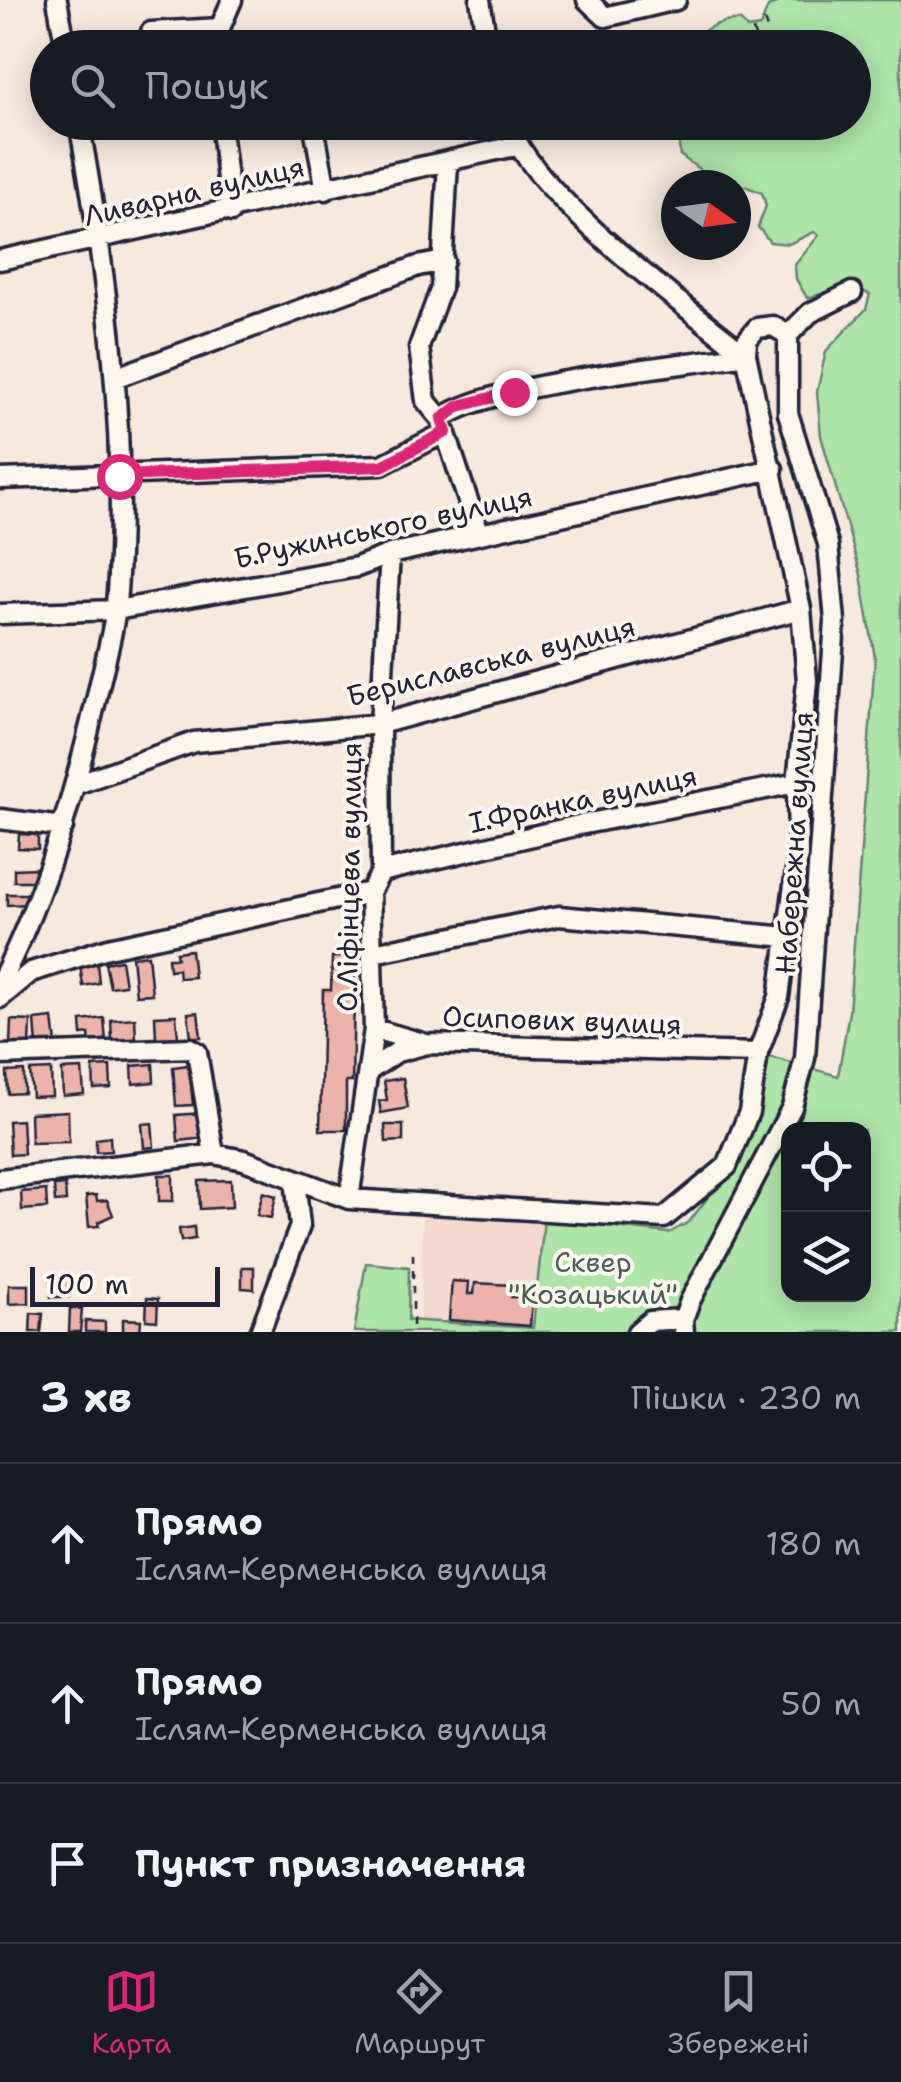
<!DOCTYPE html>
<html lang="uk">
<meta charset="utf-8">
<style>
body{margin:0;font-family:"Shantell Sans",sans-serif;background:#242831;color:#f1f3f6}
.controls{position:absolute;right:30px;bottom:30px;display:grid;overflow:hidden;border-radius:20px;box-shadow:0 5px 25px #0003}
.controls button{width:90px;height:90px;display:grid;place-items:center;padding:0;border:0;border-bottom:2px solid #363941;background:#171b24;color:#f1f3f6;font:50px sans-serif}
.compass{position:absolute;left:661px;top:170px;width:90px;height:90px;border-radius:50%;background:#171b24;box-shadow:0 5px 25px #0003;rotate:104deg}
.scale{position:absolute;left:30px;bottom:25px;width:190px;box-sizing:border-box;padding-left:10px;border:5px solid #22223b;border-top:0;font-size:28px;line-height:35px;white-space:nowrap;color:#22223b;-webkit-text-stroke:8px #fbf7ec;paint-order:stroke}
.stop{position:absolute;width:30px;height:30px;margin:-22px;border:8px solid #db2777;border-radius:50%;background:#fff}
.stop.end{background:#db2777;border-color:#fff;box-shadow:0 2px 10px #0008}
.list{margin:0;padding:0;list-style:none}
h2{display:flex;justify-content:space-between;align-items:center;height:130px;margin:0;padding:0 40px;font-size:42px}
h2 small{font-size:32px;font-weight:400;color:#9ea1a6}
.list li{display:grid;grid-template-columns:65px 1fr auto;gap:30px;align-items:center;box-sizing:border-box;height:160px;padding:0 40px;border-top:2px solid #363941}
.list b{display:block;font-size:38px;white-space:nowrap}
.list p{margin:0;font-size:32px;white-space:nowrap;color:#9ea1a6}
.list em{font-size:32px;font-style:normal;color:#9ea1a6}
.icon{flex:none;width:55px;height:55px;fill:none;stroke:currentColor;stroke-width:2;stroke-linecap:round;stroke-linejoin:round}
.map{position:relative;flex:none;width:901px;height:1332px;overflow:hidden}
.search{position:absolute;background:#171b24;box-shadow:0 5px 25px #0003;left:30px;right:30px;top:30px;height:110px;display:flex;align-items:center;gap:25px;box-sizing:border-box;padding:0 35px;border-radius:55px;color:#9ea1a6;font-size:38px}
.sheet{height:610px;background:#171b24}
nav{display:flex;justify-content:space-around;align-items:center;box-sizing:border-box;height:140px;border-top:2px solid #363941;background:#171b24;font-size:28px;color:#9ea1a6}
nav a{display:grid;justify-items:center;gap:5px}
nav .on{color:#db2777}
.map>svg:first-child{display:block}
.built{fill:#f5d8cf}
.green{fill:#ade5a8;stroke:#688472;stroke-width:2.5;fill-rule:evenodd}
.building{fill:#edb2a9;stroke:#22223b;stroke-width:2.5}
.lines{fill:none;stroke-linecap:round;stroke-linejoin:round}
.minor-casing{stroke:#22223b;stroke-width:25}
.path{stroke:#22223b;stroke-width:2.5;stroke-dasharray:8 8;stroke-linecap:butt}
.minor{stroke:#fbf7ec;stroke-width:18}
.route{stroke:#db2777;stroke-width:12}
.labels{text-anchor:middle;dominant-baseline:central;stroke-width:8;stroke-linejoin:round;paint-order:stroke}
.street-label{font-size:28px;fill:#22223b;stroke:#fbf7ec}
.park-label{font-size:28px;fill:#4c5c5c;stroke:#fbf7ec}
</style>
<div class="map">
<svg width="901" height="1332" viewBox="0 0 901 1332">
<rect width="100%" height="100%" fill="#f8e9df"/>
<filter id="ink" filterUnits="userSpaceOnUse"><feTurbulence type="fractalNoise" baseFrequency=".01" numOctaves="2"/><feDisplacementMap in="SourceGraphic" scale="20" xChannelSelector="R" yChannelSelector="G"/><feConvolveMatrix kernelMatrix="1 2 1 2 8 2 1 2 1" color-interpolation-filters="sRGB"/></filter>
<g filter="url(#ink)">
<path class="built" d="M423 1209 544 1219 534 1328 420 1320Z"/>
<path class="green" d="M784 0H901V1332H354L366 1263 409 1267 408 1320 533 1328 544 1219 669 1233 689 1222 735 1162 755 1114 767 1056 838 1076 849 1012 875 658 861 575 821 436 817 392 826 351 866 309 870 294 848 286 807 298 796 279 795 265 819 235 814 232 789 244 770 242 758 227 766 206 762 193 745 186 707 183 699 169 680 155 677 123 854 122V48L690 47C697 30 722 19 741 21L747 29 760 27 768 7ZM788 1130H864V1294H788Z"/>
<path class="building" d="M19 834 38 835V849L18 848Z
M35 868V881H14V869Z
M7 894H32V904L7 905Z
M191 950 194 977 179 978 178 969 169 970 168 958H177L176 952Z
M148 955 152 994 136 995 132 957Z
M332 957H355L352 1082H346V1130H320L323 990H331Z
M121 960 125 985 110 987 105 963Z
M97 963 99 983 83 986 80 965Z
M198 1012 201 1037H191L188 1013Z
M176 1015 178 1037 156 1038 155 1016Z
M53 1018 56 1044 37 1046 35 1020Z
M104 1018 106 1042 90 1044 89 1034 82 1035 81 1021Z
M135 1018 136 1039 112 1041 111 1020Z
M11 1020 31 1021 30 1045 10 1044Z
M153 1064 154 1082 133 1084 132 1066Z
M189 1065 193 1105 176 1106 173 1067Z
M110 1066 111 1088 94 1089 93 1067Z
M82 1069 84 1094 63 1096 62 1070Z
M51 1070 52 1096 32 1097 30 1071Z
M24 1071V1093L8 1094 7 1072Z
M403 1078 408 1108 381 1113 379 1101 387 1100 384 1081Z
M68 1111 69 1142 31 1143 30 1113Z
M203 1113 205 1138 178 1141 176 1115Z
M22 1120 24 1154 10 1155 8 1121Z
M152 1123 154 1147 144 1148 142 1124Z
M385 1125H403V1141L386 1142Z
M110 1137 111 1151 96 1152V1139Z
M159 1175H173V1201H159Z
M231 1180 232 1207 200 1209 199 1181Z
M65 1185 66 1201 55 1202 54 1186Z
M46 1190 47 1208 22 1210 21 1192Z
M263 1192 276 1196 271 1218 257 1215Z
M96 1195 97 1201 107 1200 113 1215 98 1222 99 1226 89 1227 86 1196Z
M194 1227 195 1239 181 1241 179 1229Z
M242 1267H254V1289L242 1288Z
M69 1277V1297H51V1278Z
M452 1281 469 1282 468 1294H474L475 1283 512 1285 511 1297H518L519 1286 533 1287 530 1326 449 1320Z
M9 1285H29V1303L9 1304Z
M147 1298 158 1299 157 1321 146 1320Z
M70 1308 82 1309 80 1332H69Z
M31 1313 43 1314 41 1332H30Z
M123 1319 141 1320 140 1332H123Z
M85 1321 105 1322V1332H85Z"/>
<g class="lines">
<g class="minor-casing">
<path id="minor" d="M57 0 66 48
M480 0 488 48
M587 0 605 17 676 0
M151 32 220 28
M220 48V28L232 0
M220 122 231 212
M313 122 326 190
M508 122C530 193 684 305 746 355
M448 162 441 288 419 347 426 401 441 419 479 534
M0 260 515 146
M788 335 810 313 852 292
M117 377 418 266 444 261
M441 419C488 383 679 366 746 355
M0 479 382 465 446 432
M0 614 116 610 357 567 390 554 773 469
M77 784 194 742 380 724 801 609
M0 819 63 827
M381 872 579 825 797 783
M373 953 559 916 788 937
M0 983C46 892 74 795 97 696 103 667 113 636 116 606 129 443 108 283 79 122
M0 998 31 972 108 948 370 892
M374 1029 426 1044
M0 1055 190 1048 197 1052 214 1154
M370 1070 397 1052 427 1044 758 1053
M0 1179 214 1154 244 1160 349 1199 664 1218 727 1166 749 1112 758 1053 779 997 798 855 797 783 807 681 801 609 746 355 747 340 757 328 773 326 788 335
M349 1199 374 1029 370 892 381 872 380 724 390 554
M260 1332 300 1226 295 1179
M637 1332 650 1321 683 1319
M684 1332 683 1319 690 1301 792 1107 805 1058 835 621 828 544 788 413V335"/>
</g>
<path class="path" d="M764 20 769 34
M753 30 757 43
M413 1254V1332"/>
<use href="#minor" class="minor"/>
</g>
</g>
<g class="lines" filter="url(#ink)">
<path class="route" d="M119 476 382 466 446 432 442 419 459 406 514 392"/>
</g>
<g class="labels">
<g class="street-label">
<text transform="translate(194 191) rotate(-13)">Ливарна вулиця</text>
<text transform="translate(383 527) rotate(-12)">Б.Ружинського вулиця</text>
<text transform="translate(491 661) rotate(-14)">Бериславська вулиця</text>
<text transform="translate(583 799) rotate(-12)">І.Франка вулиця</text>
<text transform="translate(794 843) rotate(-86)">Набережна вулиця</text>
<text transform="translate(349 877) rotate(-89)">О.Ліфінцева вулиця</text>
<text transform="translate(562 1020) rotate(2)">Осипових вулиця</text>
</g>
<g class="park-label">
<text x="593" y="1262">Сквер<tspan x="593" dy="32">"Козацький"</tspan></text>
</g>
</g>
</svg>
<div class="controls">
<button><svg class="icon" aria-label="locate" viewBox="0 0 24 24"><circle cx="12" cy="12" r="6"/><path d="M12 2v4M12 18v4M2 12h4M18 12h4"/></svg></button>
<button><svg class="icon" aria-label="layers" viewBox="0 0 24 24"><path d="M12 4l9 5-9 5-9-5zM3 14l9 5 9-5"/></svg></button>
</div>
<svg class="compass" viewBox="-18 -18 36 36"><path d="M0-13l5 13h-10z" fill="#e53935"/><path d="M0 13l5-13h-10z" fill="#9ea1a6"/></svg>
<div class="scale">100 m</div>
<div class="stop" style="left:119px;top:476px"></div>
<div class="stop end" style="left:514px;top:392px"></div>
<div class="search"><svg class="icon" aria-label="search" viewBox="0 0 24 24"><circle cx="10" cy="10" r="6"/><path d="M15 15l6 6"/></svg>Пошук</div>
</div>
<section class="sheet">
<h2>3 хв<small>Пішки · 230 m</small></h2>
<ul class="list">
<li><svg class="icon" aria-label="ahead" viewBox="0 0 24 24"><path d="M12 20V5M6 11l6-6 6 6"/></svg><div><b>Прямо</b><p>Іслям-Керменська вулиця</p></div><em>180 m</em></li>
<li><svg class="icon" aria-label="ahead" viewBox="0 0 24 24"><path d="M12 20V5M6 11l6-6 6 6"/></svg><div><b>Прямо</b><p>Іслям-Керменська вулиця</p></div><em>50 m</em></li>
<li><svg class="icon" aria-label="arrive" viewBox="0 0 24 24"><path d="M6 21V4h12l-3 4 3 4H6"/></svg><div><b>Пункт призначення</b></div></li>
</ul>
</section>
<nav>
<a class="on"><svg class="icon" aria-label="map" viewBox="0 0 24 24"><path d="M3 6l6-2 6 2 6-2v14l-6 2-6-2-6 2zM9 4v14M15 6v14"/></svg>Карта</a>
<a><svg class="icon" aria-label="directions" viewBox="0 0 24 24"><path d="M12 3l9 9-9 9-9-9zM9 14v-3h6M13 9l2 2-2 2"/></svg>Маршрут</a>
<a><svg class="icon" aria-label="saved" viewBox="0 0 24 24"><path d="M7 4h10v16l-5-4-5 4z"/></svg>Збережені</a>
</nav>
